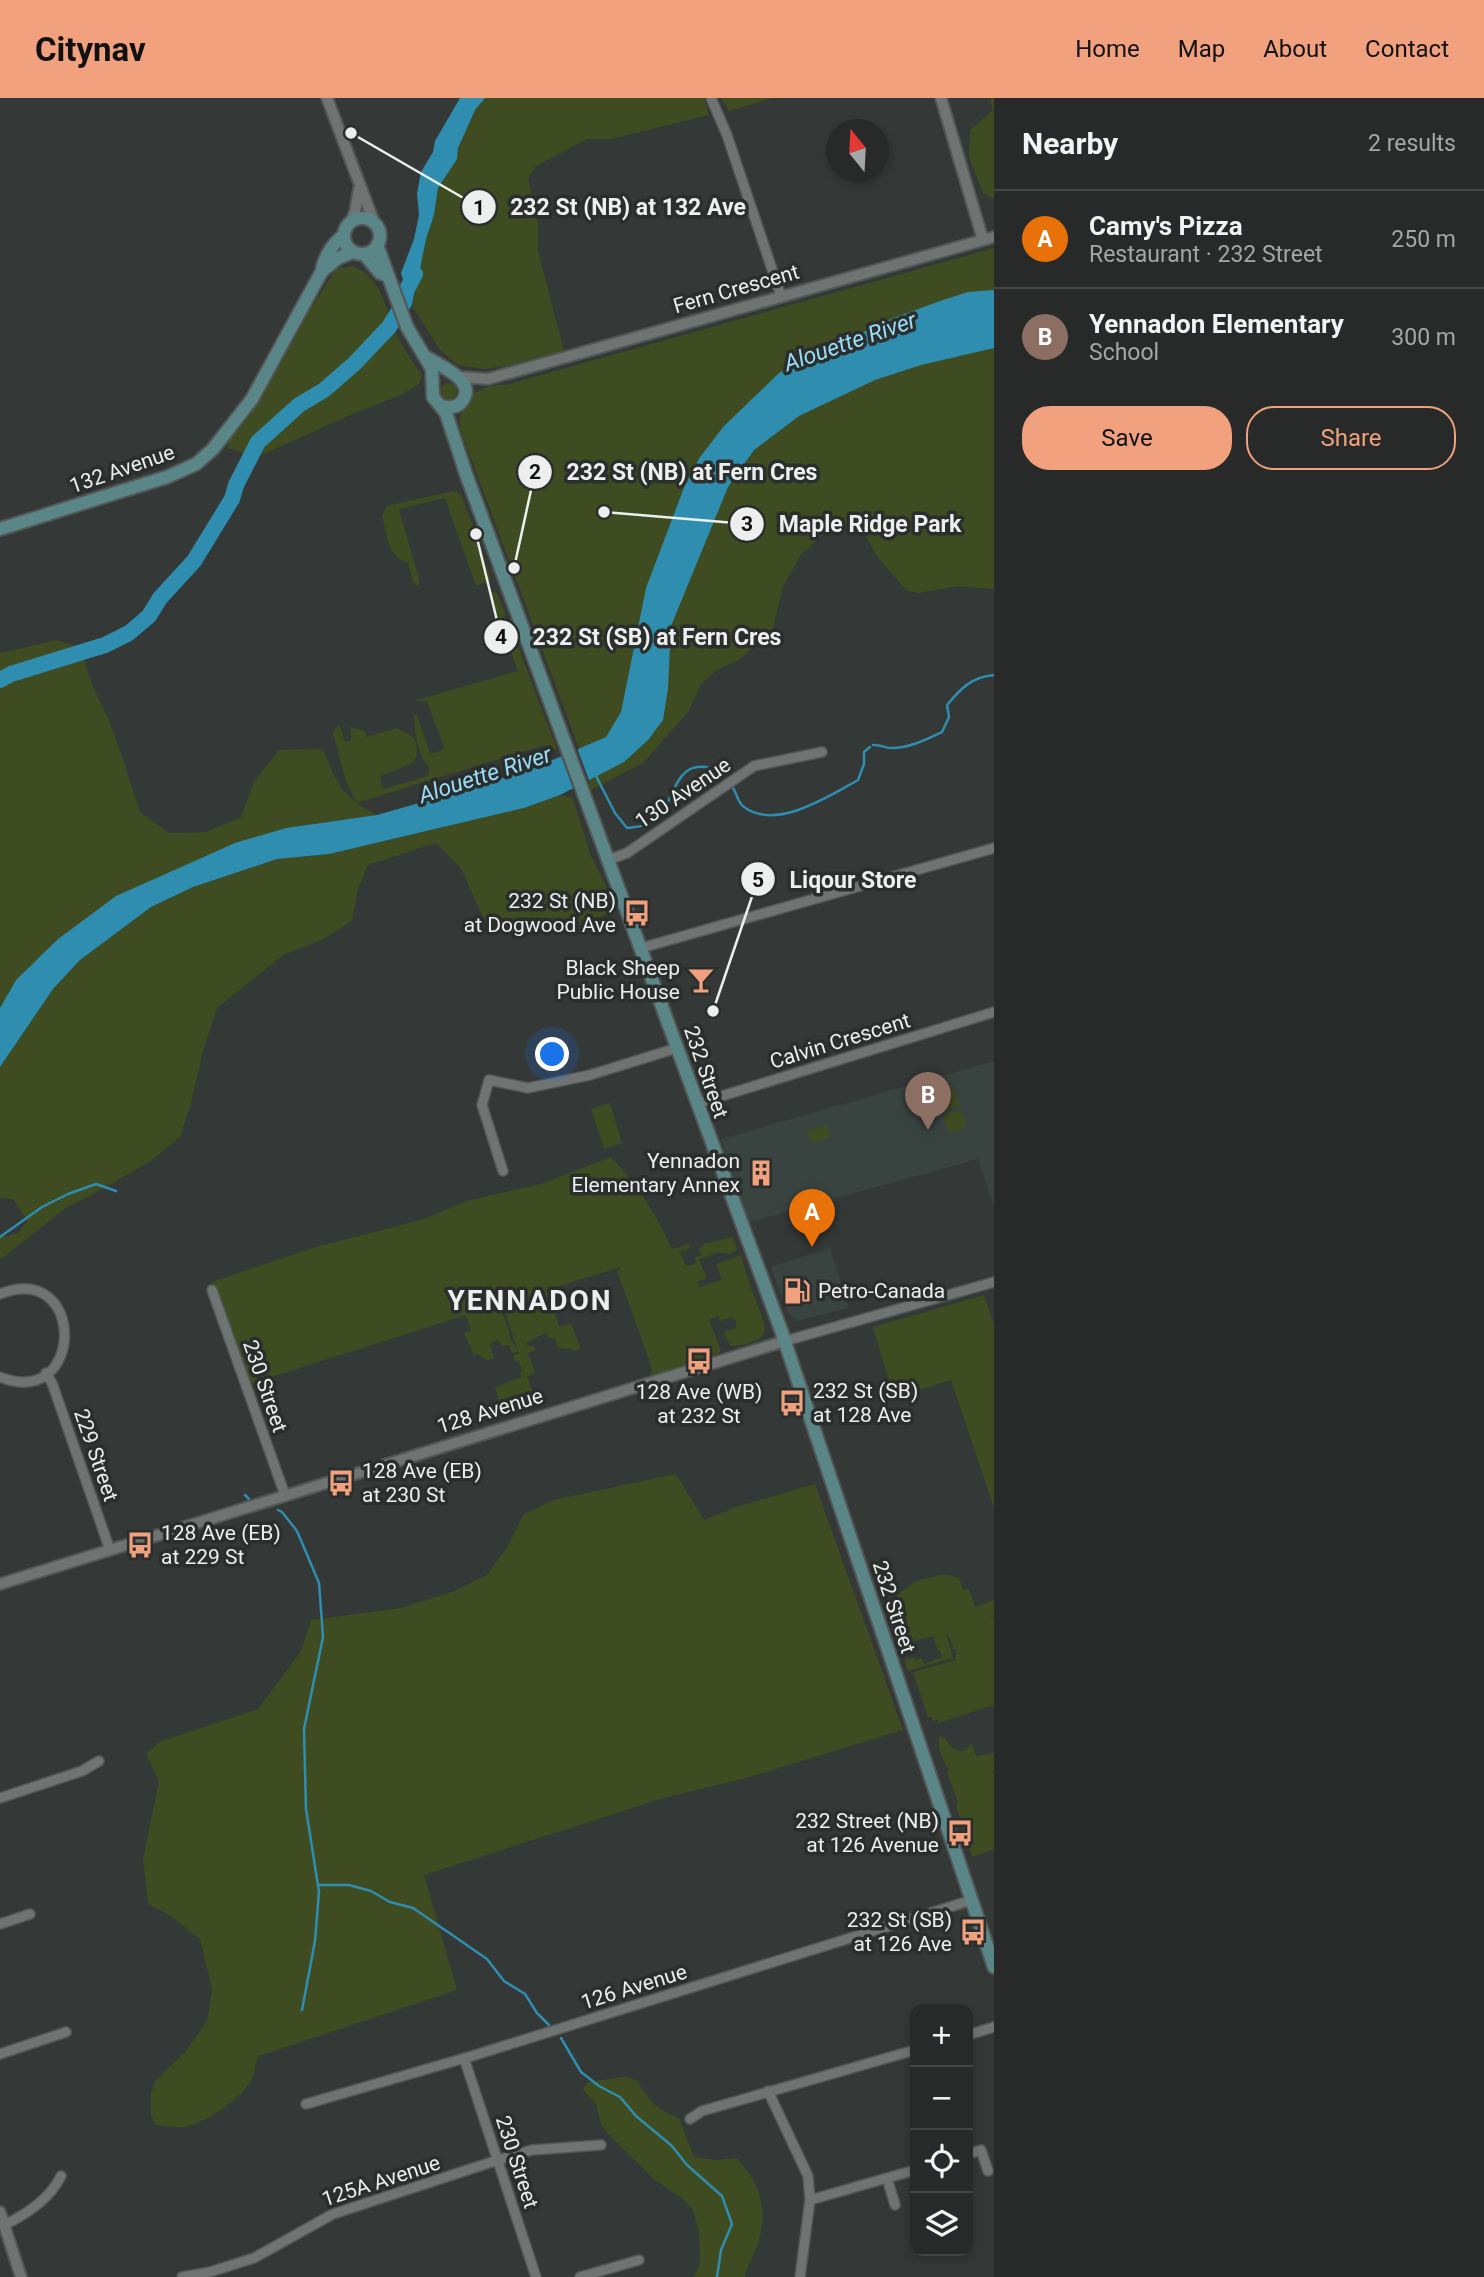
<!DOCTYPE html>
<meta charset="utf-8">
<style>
body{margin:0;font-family:Roboto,sans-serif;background:#333635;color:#f1f3f6}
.controls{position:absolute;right:21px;bottom:21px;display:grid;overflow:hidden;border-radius:14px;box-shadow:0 4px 10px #0003}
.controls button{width:63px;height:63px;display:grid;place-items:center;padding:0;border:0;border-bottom:2px solid #434646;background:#272a29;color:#f1f3f6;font:35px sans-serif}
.compass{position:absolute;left:826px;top:21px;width:63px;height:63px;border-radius:50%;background:#272a29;box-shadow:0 4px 10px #0003;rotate:342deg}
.you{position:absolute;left:553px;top:957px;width:24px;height:24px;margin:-18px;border:5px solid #fff;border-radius:50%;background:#1a73e8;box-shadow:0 0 0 10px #1a73e833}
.badge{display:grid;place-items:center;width:46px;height:46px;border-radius:50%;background:#f1a17d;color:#fff;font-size:23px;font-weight:700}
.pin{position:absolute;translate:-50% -58px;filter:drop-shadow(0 2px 4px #0008)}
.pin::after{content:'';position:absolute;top:37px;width:24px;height:21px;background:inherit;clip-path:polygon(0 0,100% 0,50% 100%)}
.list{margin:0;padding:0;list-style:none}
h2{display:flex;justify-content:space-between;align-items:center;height:91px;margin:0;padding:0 28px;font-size:30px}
h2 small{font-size:23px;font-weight:400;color:#a4a7a8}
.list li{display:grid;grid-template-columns:46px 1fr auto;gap:21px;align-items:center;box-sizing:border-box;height:98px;padding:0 28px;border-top:2px solid #434646}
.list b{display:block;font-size:26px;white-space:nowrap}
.list p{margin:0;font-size:23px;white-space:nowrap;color:#a4a7a8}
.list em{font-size:23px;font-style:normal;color:#a4a7a8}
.actions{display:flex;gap:14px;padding:21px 28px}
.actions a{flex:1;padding:16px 0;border:2px solid #f1a17d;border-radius:28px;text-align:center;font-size:24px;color:#f1a17d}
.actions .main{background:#f1a17d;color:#111}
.icon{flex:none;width:38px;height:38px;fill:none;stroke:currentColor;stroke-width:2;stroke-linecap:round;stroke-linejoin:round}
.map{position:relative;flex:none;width:994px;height:2179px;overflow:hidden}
header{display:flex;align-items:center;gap:42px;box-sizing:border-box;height:98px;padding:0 35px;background:#f1a17d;color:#111}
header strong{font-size:33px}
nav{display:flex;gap:38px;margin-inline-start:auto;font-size:24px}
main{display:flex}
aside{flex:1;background:#272a29}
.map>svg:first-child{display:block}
.built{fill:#394440}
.green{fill:#3f4b21}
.water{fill:#2f8eaf}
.pier{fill:#343837}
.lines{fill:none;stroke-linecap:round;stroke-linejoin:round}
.stream{stroke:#2f8eaf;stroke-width:2.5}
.river{stroke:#2f8eaf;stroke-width:16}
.minor-casing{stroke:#525654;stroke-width:12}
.tertiary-casing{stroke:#525654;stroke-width:14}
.secondary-casing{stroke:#525654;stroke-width:16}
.minor{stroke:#6f7372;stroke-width:9}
.tertiary{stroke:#6f7372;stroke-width:10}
.secondary{stroke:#5b8688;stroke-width:12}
.labels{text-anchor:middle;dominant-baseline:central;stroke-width:7;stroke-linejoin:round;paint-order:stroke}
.street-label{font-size:21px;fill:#edefef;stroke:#2a2e2d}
.poi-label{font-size:21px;fill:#edefef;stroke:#2a2e2d;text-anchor:end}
.water-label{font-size:23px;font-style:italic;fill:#9addf9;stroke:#2a2e2d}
.district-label{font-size:28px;font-weight:bold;letter-spacing:2px;fill:#edefef;stroke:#2a2e2d}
.leader{fill:none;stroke:#edefef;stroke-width:2.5}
.callout-dot{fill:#edefef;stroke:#2a2e2d;stroke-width:2.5}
.mark-label{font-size:21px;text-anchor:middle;font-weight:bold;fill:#111}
.callout-label{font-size:23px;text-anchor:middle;font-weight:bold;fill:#edefef;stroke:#2a2e2d;stroke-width:7;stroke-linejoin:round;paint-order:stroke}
</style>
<header>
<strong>Citynav</strong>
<nav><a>Home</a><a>Map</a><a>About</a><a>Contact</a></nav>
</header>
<main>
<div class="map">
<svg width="994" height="2179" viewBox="0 0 994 2179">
<rect width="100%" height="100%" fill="#343837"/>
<path class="built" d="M994 963V1109L978 1061 749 1124 721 1041Z
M830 1150 849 1210 796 1223 788 1214 771 1169Z"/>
<path class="green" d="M485 0H704L709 17 611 41H587L536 68 528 80 538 126V153L564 253 507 268 484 271 458 267 440 252 412 208 426 141 434 117 438 90 457 61 458 50 475 12Z
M721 0H773L729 13Z
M990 0H994V101L983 95 969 59 970 32 993 12Z
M994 150V491L958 488 918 495 907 493 878 460 859 426 843 429 822 438 801 456 783 489 773 530 739 562 718 571 701 586 688 614 643 665 585 695 581 684 590 680 460 331C457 304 479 285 505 287Z
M352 168C385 180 384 213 398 240 405 253 414 265 422 278L419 286 401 297 350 317 255 360 234 351H228L229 342 258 302 304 221 336 171Z
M441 293a8 8 0 1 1 16 0a8 8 0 1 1-16 0Z
M453 393 461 396 474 430 471 432 474 440 477 439 491 482 476 488 445 400 399 411 420 485 417 488 413 484 408 465C387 459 387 436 382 418L387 408Z
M488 493 497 495 505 515 503 522 516 543 557 651 551 655V651L545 647 356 705 346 683 333 635 336 629 340 628 345 644 351 642 350 629 365 633 367 639 396 630 414 639C417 649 419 656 413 665L381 678 380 680 383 691 428 678 429 669C418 659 414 632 414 617H417L430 655 438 654 444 650 427 603H413L518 573 489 494 481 495Z
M56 542 80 549 92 587 108 620 124 664 140 714 169 735 206 734 241 719 254 684 279 652 323 651C337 686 342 699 377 717L286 730 116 798 58 841 16 882 0 910V555Z
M560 697 573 700 591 758 606 788 610 816 560 830 526 828 489 833 461 770 436 745 368 767 358 791 352 823 324 841 283 857 217 910 203 953 191 1005 180 1039 149 1064 99 1093 67 1109 0 1162V1140L18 1135 27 1123 13 1101 0 1100V969L53 891 80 862 151 809 193 789 277 761 329 756 524 710Z
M954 990 960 1008 934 1016 929 998Z
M610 1005 622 1045 604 1051 591 1011Z
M961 1012 967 1029 949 1035 943 1017Z
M827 1027 830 1039 811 1045 807 1032Z
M611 1059C638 1087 656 1116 672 1151L689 1146 690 1150 680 1154 685 1166 688 1168 696 1165 695 1159 701 1157 699 1151 703 1146 733 1139 737 1152 729 1156 718 1154 699 1162 707 1180 698 1184 699 1189 722 1182 716 1166 741 1157C745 1170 748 1183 753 1195 765 1228 779 1244 730 1248L724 1234 736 1230V1223L732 1219 720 1223 718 1218 709 1222 721 1252 719 1255 653 1279 651 1277 652 1270 617 1173 621 1169 481 1212 489 1214 502 1213C504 1222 511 1233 510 1241L517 1250 503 1208 560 1190 566 1211 555 1215 559 1229 571 1225 581 1251 574 1253 571 1250 565 1251 558 1249 555 1240H549L546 1235 527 1244 528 1249 533 1247 536 1252 528 1255 535 1275 527 1278 537 1306 503 1317 495 1289 521 1279 520 1274 522 1273 519 1263 515 1264 513 1257 519 1256V1253L512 1255 509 1247 502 1248 497 1242 490 1246 494 1260 487 1262 478 1256 474 1257 464 1235 471 1233 466 1217 246 1287 212 1184 316 1149 424 1121 467 1103 544 1085Z
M984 1197 994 1226V1410L951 1282 894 1300 873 1229Z
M676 1376 704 1422 736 1409 815 1386 903 1632 743 1681 667 1699 424 1777 457 1892 259 1958C255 1965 255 1972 253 1978 245 1999 205 2026 184 2029 175 2030 165 2028 156 2027L151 2017V1995L156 1982 185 1954 207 1923 212 1891 200 1841 169 1817 148 1806 143 1761 159 1683 146 1656 159 1644 258 1611 301 1553 311 1522 401 1510 455 1493 487 1477 509 1446 523 1417 553 1402Z
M943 1476 959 1480 963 1492 969 1491 975 1509 994 1502V1519L984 1522 994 1520V1607L938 1625 937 1622 933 1623 932 1619H928L913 1574 956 1562 955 1558 957 1556 955 1551H953L952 1545 946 1534 953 1560 907 1573 905 1562 914 1559 915 1562 921 1560 924 1566 942 1559 940 1552 938 1553 933 1538 899 1547 884 1508 914 1484Z
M939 1639 945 1640C951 1649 952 1653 964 1653L972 1646 976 1658 994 1655V1672L990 1675 994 1674V1751L972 1759 956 1708 958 1705 947 1674 949 1672 948 1669H946L939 1650Z
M624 1979 637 1982C648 2002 657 2012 679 2020L694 2059 717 2062 737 2060C762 2088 770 2116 755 2153 752 2162 746 2169 745 2179H694L700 2164 699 2135 693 2112 682 2100 655 2082 608 2036 601 2027 596 2006 583 1992 587 1984Z"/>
<path class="water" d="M460 0H485L475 12 458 50 457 61 438 90 434 117 426 141 416 191 408 198 401 175 414 141 419 117 417 96 421 74 433 54 435 43Z
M994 192V250L921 267 875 282 799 318 754 352 728 389 671 528 668 591 663 622 648 642 624 664 560 697 524 710 329 756 277 761 193 789 151 809 80 862 53 891 0 969V910L16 882 58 841 116 798 235 745 286 730 377 717 468 691 534 670 606 639 621 614 646 490 657 461 685 387 700 359 724 328 779 275 815 257 891 221 940 203 968 194Z"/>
<path class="pier" d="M576 647 590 685 574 693 560 655Z"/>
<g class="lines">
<path class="stream" d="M873 647C880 646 884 650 891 650 910 650 925 642 942 634L949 619 947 607C961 590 972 579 994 577
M596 678 615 715 627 730C633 729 642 729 648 726 680 710 668 655 718 672L721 680
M733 690C737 696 738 705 744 709 776 733 829 698 858 682L864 666V654L870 649
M0 1139 42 1109 68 1096 96 1086 116 1093
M245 1397 249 1401
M278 1412 282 1414 297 1433 319 1485 323 1539 304 1631 306 1711 319 1794 315 1843 302 1912
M318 1787H349L371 1793 390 1804 413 1810 487 1861 504 1883 525 1896 537 1915 549 1927
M561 1940 581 1974 599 1988 620 1999 636 2018 672 2048 687 2067 722 2098 732 2126 721 2152 717 2179"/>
<path class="river" d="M0 582 11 576 105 547 129 535 149 518 160 500 194 463 232 401 236 387 258 344 299 307 324 292 354 266 389 229 404 205 407 191 415 176"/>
<g class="minor-casing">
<path id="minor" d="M711 0 727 37 781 198
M608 762 627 755 754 668 822 654
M641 850 994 750
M696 1006 994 914
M503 1073 482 1007 489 982 528 990 590 977 677 950
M212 1192 285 1397
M0 1196C87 1162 85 1313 0 1279
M785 1243 994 1184
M46 1275 52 1285 110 1452
M0 1700 82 1673 99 1663
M0 1826 30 1816
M968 1937 994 1929
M0 1956 66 1934
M464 1960 536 2179
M768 1993 808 2078 810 2102 800 2179
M306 2006 472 1958 972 1802
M690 2021 702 2013 915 1952
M968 2056 981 2052 988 2073
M887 2080 895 2107
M810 2102 915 2072
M4 2127C27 2116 50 2101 61 2078
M182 2179 210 2174 254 2160 333 2116 498 2062 532 2052 601 2047
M580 2179 639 2162"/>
</g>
<g class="tertiary-casing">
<path id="tertiary" d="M327 0 374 124
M941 0 983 142
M351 123 355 114 359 91
M459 279 488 281 994 139
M0 1486 785 1243
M0 2114 21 2179"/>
</g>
<g class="secondary-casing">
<path id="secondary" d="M344 138a18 18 0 1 1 36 0a18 18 0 1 1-36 0Z
M377 147 407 229 432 271 433 299 446 315 466 376 781 1232 994 1869
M364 156 380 175 388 178
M322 173 338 160 353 154
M426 259C440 268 476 282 463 302 458 310 450 310 442 308
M0 431 167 379 196 366 213 351 252 301 322 173C323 161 333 145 343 138"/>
</g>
<use href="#minor" class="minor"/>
<use href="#tertiary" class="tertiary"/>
<use href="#secondary" class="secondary"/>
</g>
<defs>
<g id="bus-bare" transform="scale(2.1)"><path d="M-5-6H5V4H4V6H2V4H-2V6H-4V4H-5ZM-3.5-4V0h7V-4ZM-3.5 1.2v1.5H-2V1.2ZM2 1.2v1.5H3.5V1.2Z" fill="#f1a17d" stroke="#2a2e2d" stroke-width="2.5" paint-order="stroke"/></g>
<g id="bar-bare" transform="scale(2.1)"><path d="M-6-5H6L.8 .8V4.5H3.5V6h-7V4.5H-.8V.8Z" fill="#f1a17d" stroke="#2a2e2d" stroke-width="2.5" paint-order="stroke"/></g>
<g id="building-bare" transform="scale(2.1)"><path d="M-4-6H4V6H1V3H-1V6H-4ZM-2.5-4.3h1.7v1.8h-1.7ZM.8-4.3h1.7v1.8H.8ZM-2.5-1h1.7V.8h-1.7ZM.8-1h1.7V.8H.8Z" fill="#f1a17d" stroke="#2a2e2d" stroke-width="2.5" paint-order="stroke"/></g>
<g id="fuel-bare" transform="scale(2.1)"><path d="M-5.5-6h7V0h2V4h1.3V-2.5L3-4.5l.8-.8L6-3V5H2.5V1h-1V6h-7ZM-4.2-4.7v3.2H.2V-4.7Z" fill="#f1a17d" stroke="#2a2e2d" stroke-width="2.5" paint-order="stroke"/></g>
</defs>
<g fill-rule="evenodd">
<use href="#bus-bare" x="637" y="815"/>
<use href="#bar-bare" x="701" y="882"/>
<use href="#building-bare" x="761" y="1075"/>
<use href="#fuel-bare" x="797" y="1193"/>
<use href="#bus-bare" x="699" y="1263"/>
<use href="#bus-bare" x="792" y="1305"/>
<use href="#bus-bare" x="341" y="1385"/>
<use href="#bus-bare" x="140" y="1447"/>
<use href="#bus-bare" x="960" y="1735"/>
<use href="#bus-bare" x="973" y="1834"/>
</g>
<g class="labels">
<g class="street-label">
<text transform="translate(736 191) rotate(-16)">Fern Crescent</text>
<text transform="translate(122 371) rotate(-19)">132 Avenue</text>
<text transform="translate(683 695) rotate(-34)">130 Avenue</text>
<text transform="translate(840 943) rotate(-17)">Calvin Crescent</text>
<text transform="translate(706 974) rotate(71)">232 Street</text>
<text transform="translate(265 1288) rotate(71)">230 Street</text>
<text transform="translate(490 1313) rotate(-17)">128 Avenue</text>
<text transform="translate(96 1357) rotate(71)">229 Street</text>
<text transform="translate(894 1509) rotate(72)">232 Street</text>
<text transform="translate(634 1889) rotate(-17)">126 Avenue</text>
<text transform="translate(517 2064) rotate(72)">230 Street</text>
<text transform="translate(381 2083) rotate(-18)">125A Avenue</text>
</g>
<g class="poi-label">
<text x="616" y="803">232 St (NB)<tspan x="616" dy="24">at Dogwood Ave</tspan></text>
<text x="680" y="870">Black Sheep<tspan x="680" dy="24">Public House</tspan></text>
<text x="740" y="1063">Yennadon<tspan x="740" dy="24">Elementary Annex</tspan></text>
<text x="818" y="1193" text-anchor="start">Petro-Canada</text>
<text x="813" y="1293" text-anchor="start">232 St (SB)<tspan x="813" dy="24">at 128 Ave</tspan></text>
<text x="699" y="1294" text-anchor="middle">128 Ave (WB)<tspan x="699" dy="24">at 232 St</tspan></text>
<text x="362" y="1373" text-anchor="start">128 Ave (EB)<tspan x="362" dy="24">at 230 St</tspan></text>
<text x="161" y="1435" text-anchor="start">128 Ave (EB)<tspan x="161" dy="24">at 229 St</tspan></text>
<text x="939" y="1723">232 Street (NB)<tspan x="939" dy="24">at 126 Avenue</tspan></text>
<text x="952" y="1822">232 St (SB)<tspan x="952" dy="24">at 126 Ave</tspan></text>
</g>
<g class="water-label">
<text transform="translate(850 244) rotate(-19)">Alouette River</text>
<text transform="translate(485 677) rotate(-18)">Alouette River</text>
</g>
<g class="district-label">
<text x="530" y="1202">YENNADON</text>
</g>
</g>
<path class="leader" d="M351 35L479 109M514 470L535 374M604 414L747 426M476 436L501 539M713 913L758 781"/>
<g class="callout-dot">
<circle cx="351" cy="35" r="7"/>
<circle cx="514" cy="470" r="7"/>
<circle cx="604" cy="414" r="7"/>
<circle cx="476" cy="436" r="7"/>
<circle cx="713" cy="913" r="7"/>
<circle cx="479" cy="109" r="18"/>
<circle cx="535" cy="374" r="18"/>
<circle cx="747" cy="426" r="18"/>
<circle cx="501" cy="539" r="18"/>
<circle cx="758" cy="781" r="18"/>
</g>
<g class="mark-label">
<text x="479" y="117">1</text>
<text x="535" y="381">2</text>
<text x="747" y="433">3</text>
<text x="501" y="546">4</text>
<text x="758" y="789">5</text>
</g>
<g class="callout-label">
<text x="628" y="117">232 St (NB) at 132 Ave</text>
<text x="692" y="382">232 St (NB) at Fern Cres</text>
<text x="870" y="434">Maple Ridge Park</text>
<text x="657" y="547">232 St (SB) at Fern Cres</text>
<text x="853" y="790">Liqour Store</text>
</g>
</svg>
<div class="controls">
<button>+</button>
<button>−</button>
<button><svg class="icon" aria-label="locate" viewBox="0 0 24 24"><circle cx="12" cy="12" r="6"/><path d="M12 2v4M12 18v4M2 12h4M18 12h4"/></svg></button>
<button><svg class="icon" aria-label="layers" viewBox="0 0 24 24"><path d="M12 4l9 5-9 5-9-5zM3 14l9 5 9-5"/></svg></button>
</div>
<svg class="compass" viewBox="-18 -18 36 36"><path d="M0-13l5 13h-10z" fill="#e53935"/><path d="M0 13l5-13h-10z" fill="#a4a7a8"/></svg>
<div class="you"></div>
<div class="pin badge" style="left:812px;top:1149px;background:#e8710a">A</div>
<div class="pin badge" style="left:928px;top:1032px;background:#8d6e63">B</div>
</div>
<aside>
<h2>Nearby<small>2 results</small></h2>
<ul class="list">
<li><span class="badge" style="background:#e8710a">A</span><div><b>Camy's Pizza</b><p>Restaurant · 232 Street</p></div><em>250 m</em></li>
<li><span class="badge" style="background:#8d6e63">B</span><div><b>Yennadon Elementary</b><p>School</p></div><em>300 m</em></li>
</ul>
<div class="actions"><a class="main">Save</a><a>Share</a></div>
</aside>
</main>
